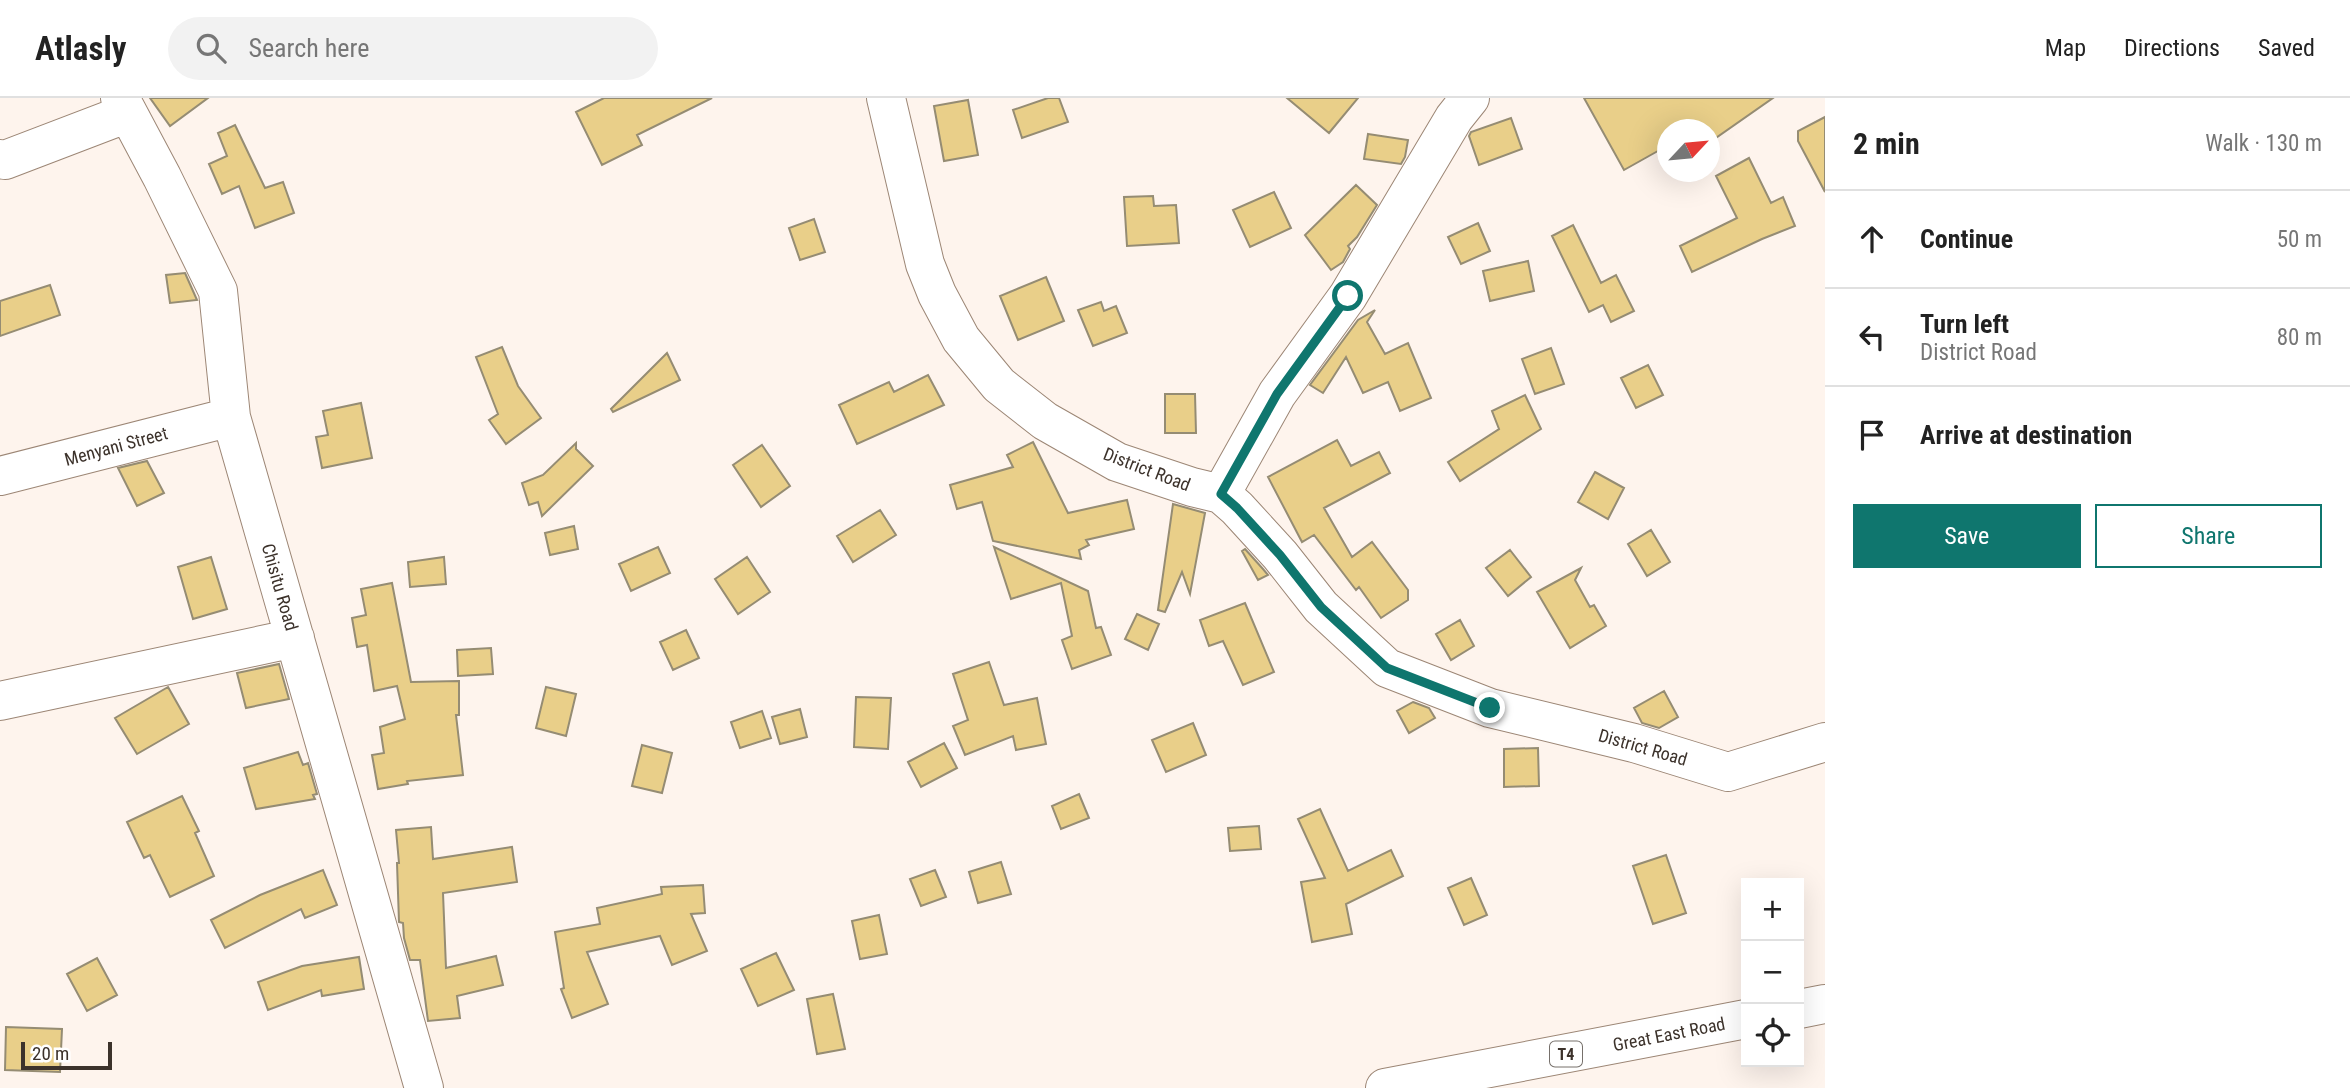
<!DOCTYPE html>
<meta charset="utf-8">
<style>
body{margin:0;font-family:"Roboto Condensed",sans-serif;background:#f2f2f2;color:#222}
.controls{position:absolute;right:21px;bottom:21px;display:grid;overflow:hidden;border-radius:0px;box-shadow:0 7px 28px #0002}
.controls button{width:63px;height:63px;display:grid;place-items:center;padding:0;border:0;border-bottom:2px solid #e0e0e0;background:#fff;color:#222;font:35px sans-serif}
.compass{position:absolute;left:1657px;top:21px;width:63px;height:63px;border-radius:50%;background:#fff;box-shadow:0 7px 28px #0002;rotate:64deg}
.scale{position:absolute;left:21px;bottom:18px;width:91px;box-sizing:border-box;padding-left:7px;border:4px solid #3c322b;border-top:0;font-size:19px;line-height:24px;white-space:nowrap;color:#3c322b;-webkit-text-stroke:5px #fff;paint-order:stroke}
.stop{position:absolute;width:21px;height:21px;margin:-16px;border:5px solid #0f766e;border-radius:50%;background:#fff}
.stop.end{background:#0f766e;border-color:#fff;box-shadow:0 2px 7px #0008}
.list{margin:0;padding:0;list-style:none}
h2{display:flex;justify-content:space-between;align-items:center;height:91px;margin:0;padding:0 28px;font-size:30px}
h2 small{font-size:23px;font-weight:400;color:#767676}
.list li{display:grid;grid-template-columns:46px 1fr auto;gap:21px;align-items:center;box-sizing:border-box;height:98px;padding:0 28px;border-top:2px solid #e0e0e0}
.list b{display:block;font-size:26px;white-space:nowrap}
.list p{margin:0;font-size:23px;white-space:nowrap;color:#767676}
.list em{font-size:23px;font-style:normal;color:#767676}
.actions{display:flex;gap:14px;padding:21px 28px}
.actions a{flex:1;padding:16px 0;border:2px solid #0f766e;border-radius:0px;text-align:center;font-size:24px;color:#0f766e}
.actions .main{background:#0f766e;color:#fff}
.icon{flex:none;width:38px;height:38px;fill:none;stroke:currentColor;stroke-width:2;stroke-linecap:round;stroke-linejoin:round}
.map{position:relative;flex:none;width:1825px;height:990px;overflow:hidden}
header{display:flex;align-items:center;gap:42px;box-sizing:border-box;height:98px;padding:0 35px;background:#fff;border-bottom:2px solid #e0e0e0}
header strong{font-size:33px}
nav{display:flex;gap:38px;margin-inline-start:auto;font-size:24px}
.search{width:490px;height:63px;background:#f2f2f2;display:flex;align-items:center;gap:18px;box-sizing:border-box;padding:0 24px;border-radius:38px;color:#767676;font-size:26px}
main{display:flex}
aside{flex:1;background:#fff}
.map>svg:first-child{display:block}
.building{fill:#e9cf89;stroke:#958c73;stroke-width:2}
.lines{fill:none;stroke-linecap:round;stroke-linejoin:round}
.minor-casing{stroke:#9c8675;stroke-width:40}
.highway-casing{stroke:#9c8675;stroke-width:40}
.minor{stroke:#fff;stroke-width:38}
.highway{stroke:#fff;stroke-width:38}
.route{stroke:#0f766e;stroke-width:9}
.labels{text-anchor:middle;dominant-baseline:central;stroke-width:6;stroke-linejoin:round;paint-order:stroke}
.shield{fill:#fff;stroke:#76706b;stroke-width:2}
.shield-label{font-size:16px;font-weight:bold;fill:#3c322b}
.street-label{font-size:18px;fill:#3c322b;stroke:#fff}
</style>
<header>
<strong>Atlasly</strong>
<div class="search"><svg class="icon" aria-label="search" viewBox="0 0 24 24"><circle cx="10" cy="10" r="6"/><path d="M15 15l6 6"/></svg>Search here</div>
<nav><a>Map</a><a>Directions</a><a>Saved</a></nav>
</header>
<main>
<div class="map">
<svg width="1825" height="990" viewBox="0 0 1825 990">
<rect width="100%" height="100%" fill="#fef4ed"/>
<path class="building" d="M150 0H208L170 28Z
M604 0H712L637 37 642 47 602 67 576 14Z
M1048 0H1059L1068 24 1022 40 1013 12Z
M1287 0H1358L1329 35Z
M1584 0H1773L1710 44V32H1668V54L1665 49 1624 72Z
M968 2 978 57 944 63 934 8Z
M1825 19V94L1798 43V33Z
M1511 20 1522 51 1479 67 1469 38 1471 34Z
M235 27 265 90 283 84 294 115 255 130 239 88 222 96 209 66 227 58 218 35Z
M1368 36 1408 42 1405 59 1401 66 1364 61Z
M1749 60 1771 105 1783 99 1795 128 1762 141 1692 174 1680 148 1737 120 1716 78Z
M1356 87 1377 107 1357 139 1348 148 1350 151 1343 164 1331 172 1305 137Z
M1274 94 1291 130 1250 149 1233 112Z
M1153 98 1154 108 1176 107 1179 145 1127 148 1124 99Z
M814 121 825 154 800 162 789 130Z
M1478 125 1490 153 1461 166 1448 139Z
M1573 127 1601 185 1616 177 1634 213 1611 224 1603 207 1589 214 1552 138Z
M1528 163 1534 193 1490 203 1483 173Z
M185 175 197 202 170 205 166 177Z
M1046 179 1064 223 1018 242 1000 198Z
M50 187 60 217 0 238V203Z
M1101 204 1104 213 1116 208 1127 235 1093 248 1078 212Z
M1375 212 1367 224 1385 256 1408 245 1431 300 1400 313 1388 284 1363 295 1346 259 1323 295 1310 287 1358 222Z
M502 249 518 288 541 320 506 346 489 322 498 316 476 259Z
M1551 250 1564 286 1535 296 1522 261Z
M667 255 680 282 613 314 611 311Z
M1648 267 1663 297 1636 310 1621 280Z
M928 277 944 307 857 346 839 307 889 284 894 294Z
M1165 296H1195L1196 335H1165Z
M1525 297 1541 331 1460 383 1448 364 1499 331 1492 313Z
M361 305 372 360 322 370 316 339 328 337 323 313Z
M1337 342 1351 368 1379 354 1390 375 1324 410 1352 459 1372 444 1408 492V502L1381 520 1359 489 1356 492 1314 437 1302 444 1268 379Z
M1033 344 1068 415 1127 402 1134 431 1086 442 1089 447 1079 452 1081 461 993 443 982 404 957 411 950 387 1013 369 1007 357Z
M576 345V351L593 368 542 418 538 404 529 407 522 385 543 377Z
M762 347 790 388 761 409 733 367Z
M147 363 164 395 137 408 118 370Z
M1595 374 1624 390 1608 421 1578 404Z
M1173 406 1205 415 1190 496 1182 474 1165 514 1158 512Z
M880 412 896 437 853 464 837 438Z
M574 428 578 451 550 457 545 435Z
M1651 432 1670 464 1647 478 1628 446Z
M658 449 670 475 631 493 619 466Z
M994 449 1088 493 1096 530 1101 529 1111 557 1072 571 1062 542 1072 538 1061 485 1011 501Z
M1245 451 1263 471 1268 477 1258 482 1242 453Z
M1510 452 1531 479 1508 498 1486 470Z
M211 459 227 511 193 521 178 469Z
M444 459 446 486 410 489 408 464Z
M747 459 770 494 738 516 715 481Z
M1581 470 1575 482 1590 509 1594 507 1606 528 1570 550 1537 494Z
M392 485 411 584 459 583V617H456L463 677 407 683 408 686 378 691 372 657 384 655 380 629 405 621 397 588 374 593 367 547 357 549 352 520 366 517 361 491Z
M1245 505 1274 574 1243 587 1223 543 1209 548 1200 522Z
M1137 516 1159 526 1148 552 1125 541Z
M1460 522 1474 548 1451 562 1436 536Z
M686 532 699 560 673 572 660 544Z
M491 550 493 576 458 578 457 552Z
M989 564 1004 607 1037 600 1046 646 1016 652 1013 638 965 657 953 628 968 622 953 576Z
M279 566 289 601 246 610 237 575Z
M168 589 189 626 137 656 115 620Z
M546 589 576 596 566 638 536 630Z
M1664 593 1678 619 1659 630 1642 625 1634 610Z
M856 599 891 600 888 651 854 649Z
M1413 604 1429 610 1435 620 1409 635 1397 613Z
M800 611 807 639 780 646 772 619Z
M762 613 771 640 740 650 731 624Z
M1193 625 1206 657 1166 674 1152 642Z
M944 645 957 670 921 689 908 664Z
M642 647 672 655 662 695 632 688Z
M1538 650 1539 688 1504 689V651Z
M298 654 303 667 308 665 317 696 313 697 315 701 256 711 244 670Z
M1079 696 1089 720 1061 731 1052 708Z
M182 698 199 733 195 735 214 778 170 799 150 757 144 760 127 724Z
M1320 711 1348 773 1391 752 1403 778 1346 806 1352 836 1312 844 1301 784 1325 780 1298 721Z
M1259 728 1261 751 1230 753 1228 730Z
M431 729 433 761 512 749 517 784 443 795 446 870 496 858 503 887 457 898 460 920 428 923 420 862H410L404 840 403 825 399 824 397 765H399L396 732Z
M1666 757 1686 815 1653 826 1633 768Z
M1001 764 1011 796 978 805 969 774Z
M323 772 337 807 305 820 301 811 225 850 211 822 260 797Z
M935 772 946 799 921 808 910 781Z
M1471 780 1487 817 1464 827 1448 790Z
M703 787 705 815 691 816 707 853 672 867 660 838 587 854 608 906 572 920 561 891 564 890 555 834 600 826 597 810 662 796 661 789Z
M879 817 887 856 860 861 852 823Z
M776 855 794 892 758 908 741 871Z
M359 859 364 891 322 898 321 892 268 912 258 884 302 868Z
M97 860 117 897 87 913 67 876Z
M833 896 845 951 817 956 807 901Z
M6 929 62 931 60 974 5 972Z"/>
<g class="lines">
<g class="minor-casing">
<path id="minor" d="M120 0 162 79 218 193 231 319 424 990
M886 0 925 166 937 196 961 241 999 287 1045 323 1117 364 1192 389 1221 396 1237 410 1280 457 1321 509 1387 570 1490 610 1634 645 1728 674 1825 644
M0 61 5 62 128 15
M0 378 231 319
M1221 396 1277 296 1348 198 1454 20 1470 0
M0 603 295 540"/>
</g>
<g class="highway-casing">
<path id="highway" d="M1799 911 1825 906
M1385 990 1746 921"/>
</g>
<use href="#minor" class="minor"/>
<use href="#highway" class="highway"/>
</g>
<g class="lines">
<path class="route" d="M1348 198 1277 296 1221 396 1237 410 1280 457 1321 509 1387 570 1490 610"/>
</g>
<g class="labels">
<rect class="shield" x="1550" y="943.5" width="32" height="25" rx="5"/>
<g class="shield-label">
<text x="1566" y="956">T4</text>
</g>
<g class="street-label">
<text transform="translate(116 348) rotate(-15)">Menyani Street</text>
<text transform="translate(1147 371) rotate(21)">District Road</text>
<text transform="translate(280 489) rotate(74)">Chisitu Road</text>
<text transform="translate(1643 649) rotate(16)">District Road</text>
<text transform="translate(1669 936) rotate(-11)">Great East Road</text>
</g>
</g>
</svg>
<div class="controls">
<button>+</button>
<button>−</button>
<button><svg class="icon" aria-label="locate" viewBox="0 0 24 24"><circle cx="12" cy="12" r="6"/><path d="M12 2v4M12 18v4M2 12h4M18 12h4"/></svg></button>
</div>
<svg class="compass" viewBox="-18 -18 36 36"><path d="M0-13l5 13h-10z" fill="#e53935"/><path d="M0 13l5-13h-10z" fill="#767676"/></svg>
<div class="scale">20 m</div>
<div class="stop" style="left:1348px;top:198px"></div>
<div class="stop end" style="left:1490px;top:610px"></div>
</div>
<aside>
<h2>2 min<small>Walk · 130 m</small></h2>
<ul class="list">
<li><svg class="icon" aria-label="ahead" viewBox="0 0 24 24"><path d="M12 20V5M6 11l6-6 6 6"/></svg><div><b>Continue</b></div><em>50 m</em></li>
<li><svg class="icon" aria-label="left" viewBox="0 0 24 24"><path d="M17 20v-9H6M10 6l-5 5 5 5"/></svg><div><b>Turn left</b><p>District Road</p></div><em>80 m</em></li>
<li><svg class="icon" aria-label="arrive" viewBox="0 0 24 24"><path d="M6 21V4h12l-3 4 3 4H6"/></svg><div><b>Arrive at destination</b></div></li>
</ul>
<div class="actions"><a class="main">Save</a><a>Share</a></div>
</aside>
</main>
